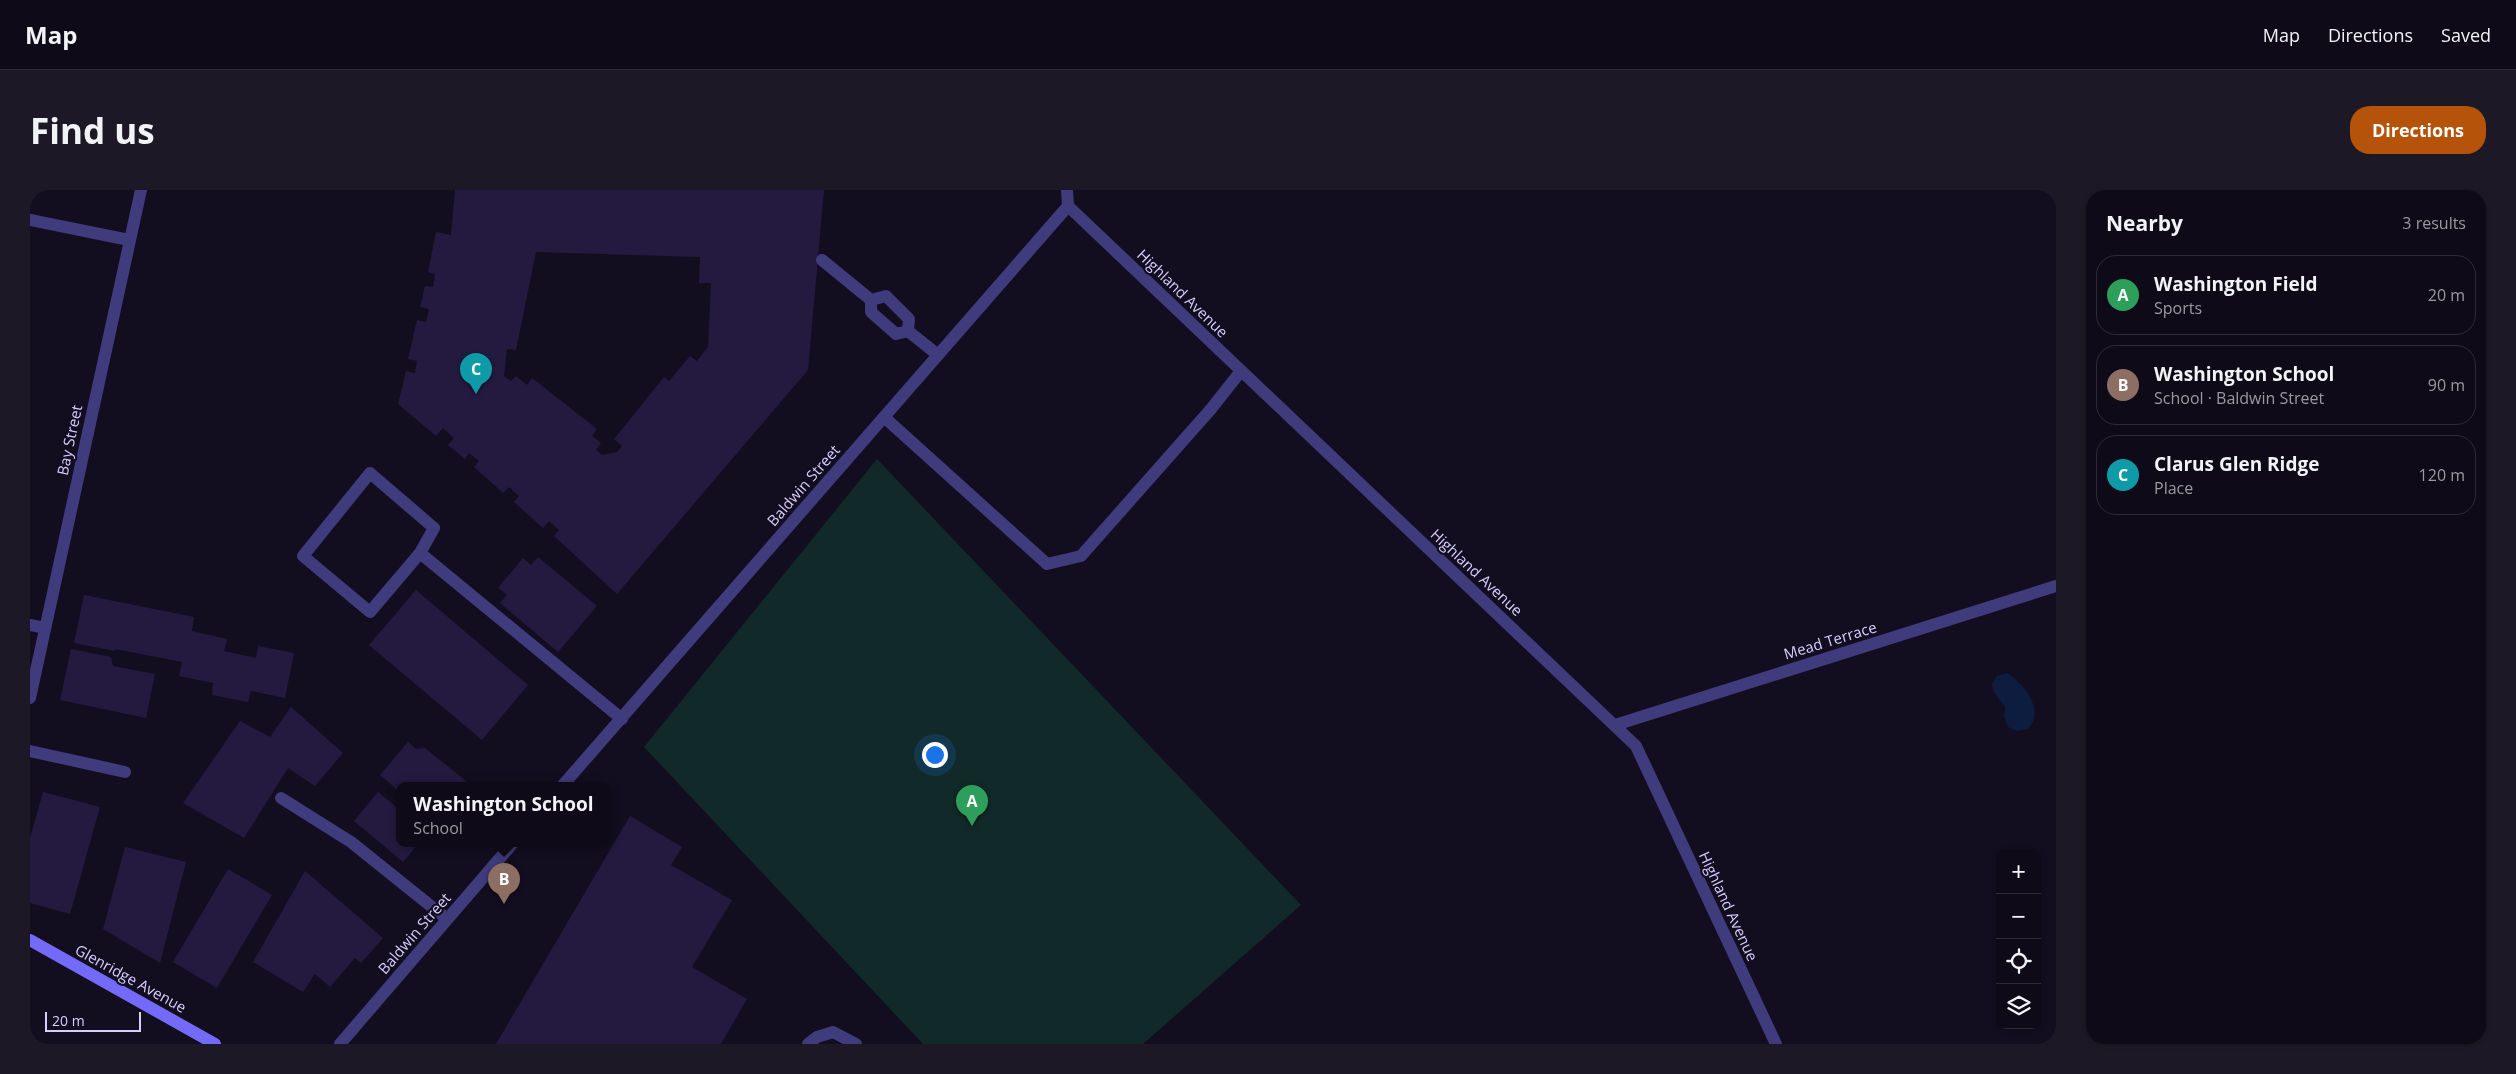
<!DOCTYPE html>
<meta charset="utf-8">
<style>
body{margin:0;font-family:"Open Sans",sans-serif;background:#1c1825;color:#f1f3f6}
.controls{position:absolute;right:15px;bottom:15px;display:grid;overflow:hidden;border-radius:10px;box-shadow:0 1px 4px #0004}
.controls button{width:45px;height:45px;display:grid;place-items:center;padding:0;border:0;border-bottom:1px solid #2e2b37;background:#0e0a18;color:#f1f3f6;font:25px sans-serif}
.scale{position:absolute;left:15px;bottom:12px;width:96px;box-sizing:border-box;padding-left:5px;border:2px solid #d6cefd;border-top:0;font-size:14px;line-height:18px;white-space:nowrap;color:#d6cefd;-webkit-text-stroke:4px #120e20;paint-order:stroke}
.you{position:absolute;left:904px;top:564px;width:18px;height:18px;margin:-12px;border:4px solid #fff;border-radius:50%;background:#1a73e8;box-shadow:0 0 0 8px #1a73e833}
.badge{display:grid;place-items:center;width:32px;height:32px;border-radius:50%;background:#b45309;color:#fff;font-size:16px;font-weight:700}
.pin{position:absolute;translate:-50% -41px;filter:drop-shadow(0 1px 2px #0008)}
.pin::after{content:'';position:absolute;top:26px;width:18px;height:15px;background:inherit;clip-path:polygon(0 0,100% 0,50% 100%)}
.popup{position:absolute;left:366px;top:592px;width:215px;height:65px;box-sizing:border-box;display:grid;place-content:center;border-radius:10px;background:#0e0a18;filter:drop-shadow(0 1px 4px #0005);font-size:16px;white-space:nowrap;color:#9b9aa2}
.popup b{font-size:19px;color:#f1f3f6}
.popup::after{content:'';position:absolute;left:50%;top:100%;margin-left:-10px;border:10px solid transparent;border-top-color:#0e0a18}
.list{margin:0;padding:0;list-style:none}
h2{display:flex;justify-content:space-between;align-items:center;height:65px;margin:0;padding:0 20px;font-size:21px}
h2 small{font-size:16px;font-weight:400;color:#9b9aa2}
.list li{display:grid;grid-template-columns:32px 1fr auto;gap:15px;align-items:center;box-sizing:border-box;height:80px;margin:0 10px 10px;padding:0 10px;border:1px solid #2e2b37;border-radius:20px}
.list b{display:block;font-size:19px;white-space:nowrap}
.list p{margin:0;font-size:16px;white-space:nowrap;color:#9b9aa2}
.list em{font-size:16px;font-style:normal;color:#9b9aa2}
.icon{flex:none;width:28px;height:28px;fill:none;stroke:currentColor;stroke-width:2;stroke-linecap:round;stroke-linejoin:round}
.map{position:relative;flex:none;width:2026px;height:854px;overflow:hidden;border-radius:20px}
header{display:flex;align-items:center;gap:30px;box-sizing:border-box;height:70px;padding:0 25px;background:#0e0a18;border-bottom:1px solid #2e2b37}
header strong{font-size:24px}
nav{display:flex;gap:28px;margin-inline-start:auto;font-size:18px}
.intro{display:flex;align-items:center;justify-content:space-between;box-sizing:border-box;height:120px;padding:0 30px}
h1{margin:0;font-size:35px}
.button{padding:12px 22px;border-radius:20px;background:#b45309;color:#fff;font-size:18px;font-weight:700}
main{display:flex;gap:30px;padding:0 30px}
aside{flex:1;background:#0e0a18;border-radius:20px;box-shadow:0 1px 4px #0004}
.map>svg:first-child{display:block}
.green{fill:#112929}
.water{fill:#0d1d3f}
.building{fill:#241a40;fill-rule:evenodd}
.lines{fill:none;stroke-linecap:round;stroke-linejoin:round}
.lane{stroke:#403b7d;stroke-width:12}
.street{stroke:#403b7d;stroke-width:12}
.secondary{stroke:#746af9;stroke-width:12}
.labels{text-anchor:middle;dominant-baseline:central;stroke-width:4.5;stroke-linejoin:round;paint-order:stroke}
.street-label{font-size:15px;fill:#d6cefd;stroke:#120e20}
</style>
<header>
<strong>Map</strong>
<nav><a>Map</a><a>Directions</a><a>Saved</a></nav>
</header>
<div class="intro"><h1>Find us</h1><a class="button">Directions</a></div>
<main>
<div class="map">
<svg width="2026" height="854" viewBox="0 0 2026 854">
<rect width="100%" height="100%" fill="#120e20"/>
<path class="green" d="M847 269 1271 715 1113 854H893L614 557Z"/>
<path class="water" d="M1977 483C1990 491 2008 510 2004 528 2004 531 2000 536 1998 539L1987 541 1978 537 1974 526 1975 517 1964 502 1962 494 1967 486Z"/>
<path class="building" d="M425 0H794L778 180 587 404 524 346 529 340 519 331 513 338 484 312 489 306 479 297 473 303 444 277 449 271 439 263 435 269 418 255 424 248 413 238 406 246 368 214 376 181 385 183 387 171 378 169 387 130 396 132 399 119 390 117 395 96 403 97 405 84 398 82 406 42 421 45ZM506 62 670 67 669 93H681L678 157 667 171 660 166 639 191 634 187 584 249 592 256 587 262 572 265 566 260 571 253 562 246 567 239 502 188 497 195 486 186 481 191 474 186 477 159 486 160Z
M508 367 567 416 528 462 470 413 477 405 468 398 493 368 501 375Z
M386 400 498 495 452 550 339 455Z
M54 405 164 427 162 441 197 449 194 461 226 468 228 456 264 463 255 508 221 501 218 512 182 505 183 493 149 486 152 472 85 459V461L44 453Z
M41 459 81 467 83 476 125 484 116 528 30 510Z
M261 517 313 563 285 596 258 578 214 648 153 613 210 531 240 547Z
M378 552 386 559 395 558 441 595H370V602L350 585Z
M13 602 70 617 40 724 0 713V648Z
M348 602 370 620V653H389L373 672 324 631Z
M600 626 652 657 641 675 702 710 662 777 717 809 691 854H466Z
M95 657 156 672 130 773 73 739Z
M198 679 242 705 187 798 143 772Z
M275 681 353 748 331 773 325 768 300 797 285 784 273 802 223 772Z"/>
<g class="lines">
<path class="lane" d="M792 70 841 110
M856 106 879 129 878 141 866 144 841 122V110Z
M878 141 908 165
M854 227 1017 374 1051 366 1181 219 1211 181
M390 363 404 338 340 283 273 366 340 422 390 363 592 529
M0 561 95 582
M251 608 321 652 417 729
M778 854 787 847 803 842 826 854"/>
<path class="street" d="M1037 0 1038 16 1606 556 1746 854
M0 30 99 50
M0 435 15 438
M0 508 111 0
M1585 535 2026 396
M533 595 1038 16
M310 854 483 653"/>
<path class="secondary" d="M0 750 185 854"/>
</g>
<g class="labels">
<g class="street-label">
<text transform="translate(1153 103) rotate(44)">Highland Avenue</text>
<text transform="translate(39 250) rotate(-78)">Bay Street</text>
<text transform="translate(773 295) rotate(-49)">Baldwin Street</text>
<text transform="translate(1447 382) rotate(43)">Highland Avenue</text>
<text transform="translate(1800 450) rotate(-17)">Mead Terrace</text>
<text transform="translate(1699 716) rotate(65)">Highland Avenue</text>
<text transform="translate(384 743) rotate(-49)">Baldwin Street</text>
<text transform="translate(101 788) rotate(29)">Glenridge Avenue</text>
</g>
</g>
</svg>
<div class="controls">
<button>+</button>
<button>−</button>
<button><svg class="icon" aria-label="locate" viewBox="0 0 24 24"><circle cx="12" cy="12" r="6"/><path d="M12 2v4M12 18v4M2 12h4M18 12h4"/></svg></button>
<button><svg class="icon" aria-label="layers" viewBox="0 0 24 24"><path d="M12 4l9 5-9 5-9-5zM3 14l9 5 9-5"/></svg></button>
</div>
<div class="scale">20 m</div>
<div class="you"></div>
<div class="pin badge" style="left:942px;top:636px;background:#2e9e5b">A</div>
<div class="pin badge" style="left:474px;top:714px;background:#8d6e63">B</div>
<div class="popup"><b>Washington School</b>School</div>
<div class="pin badge" style="left:446px;top:204px;background:#0f9aa8">C</div>
</div>
<aside>
<h2>Nearby<small>3 results</small></h2>
<ul class="list">
<li><span class="badge" style="background:#2e9e5b">A</span><div><b>Washington Field</b><p>Sports</p></div><em>20 m</em></li>
<li><span class="badge" style="background:#8d6e63">B</span><div><b>Washington School</b><p>School · Baldwin Street</p></div><em>90 m</em></li>
<li><span class="badge" style="background:#0f9aa8">C</span><div><b>Clarus Glen Ridge</b><p>Place</p></div><em>120 m</em></li>
</ul>
</aside>
</main>
